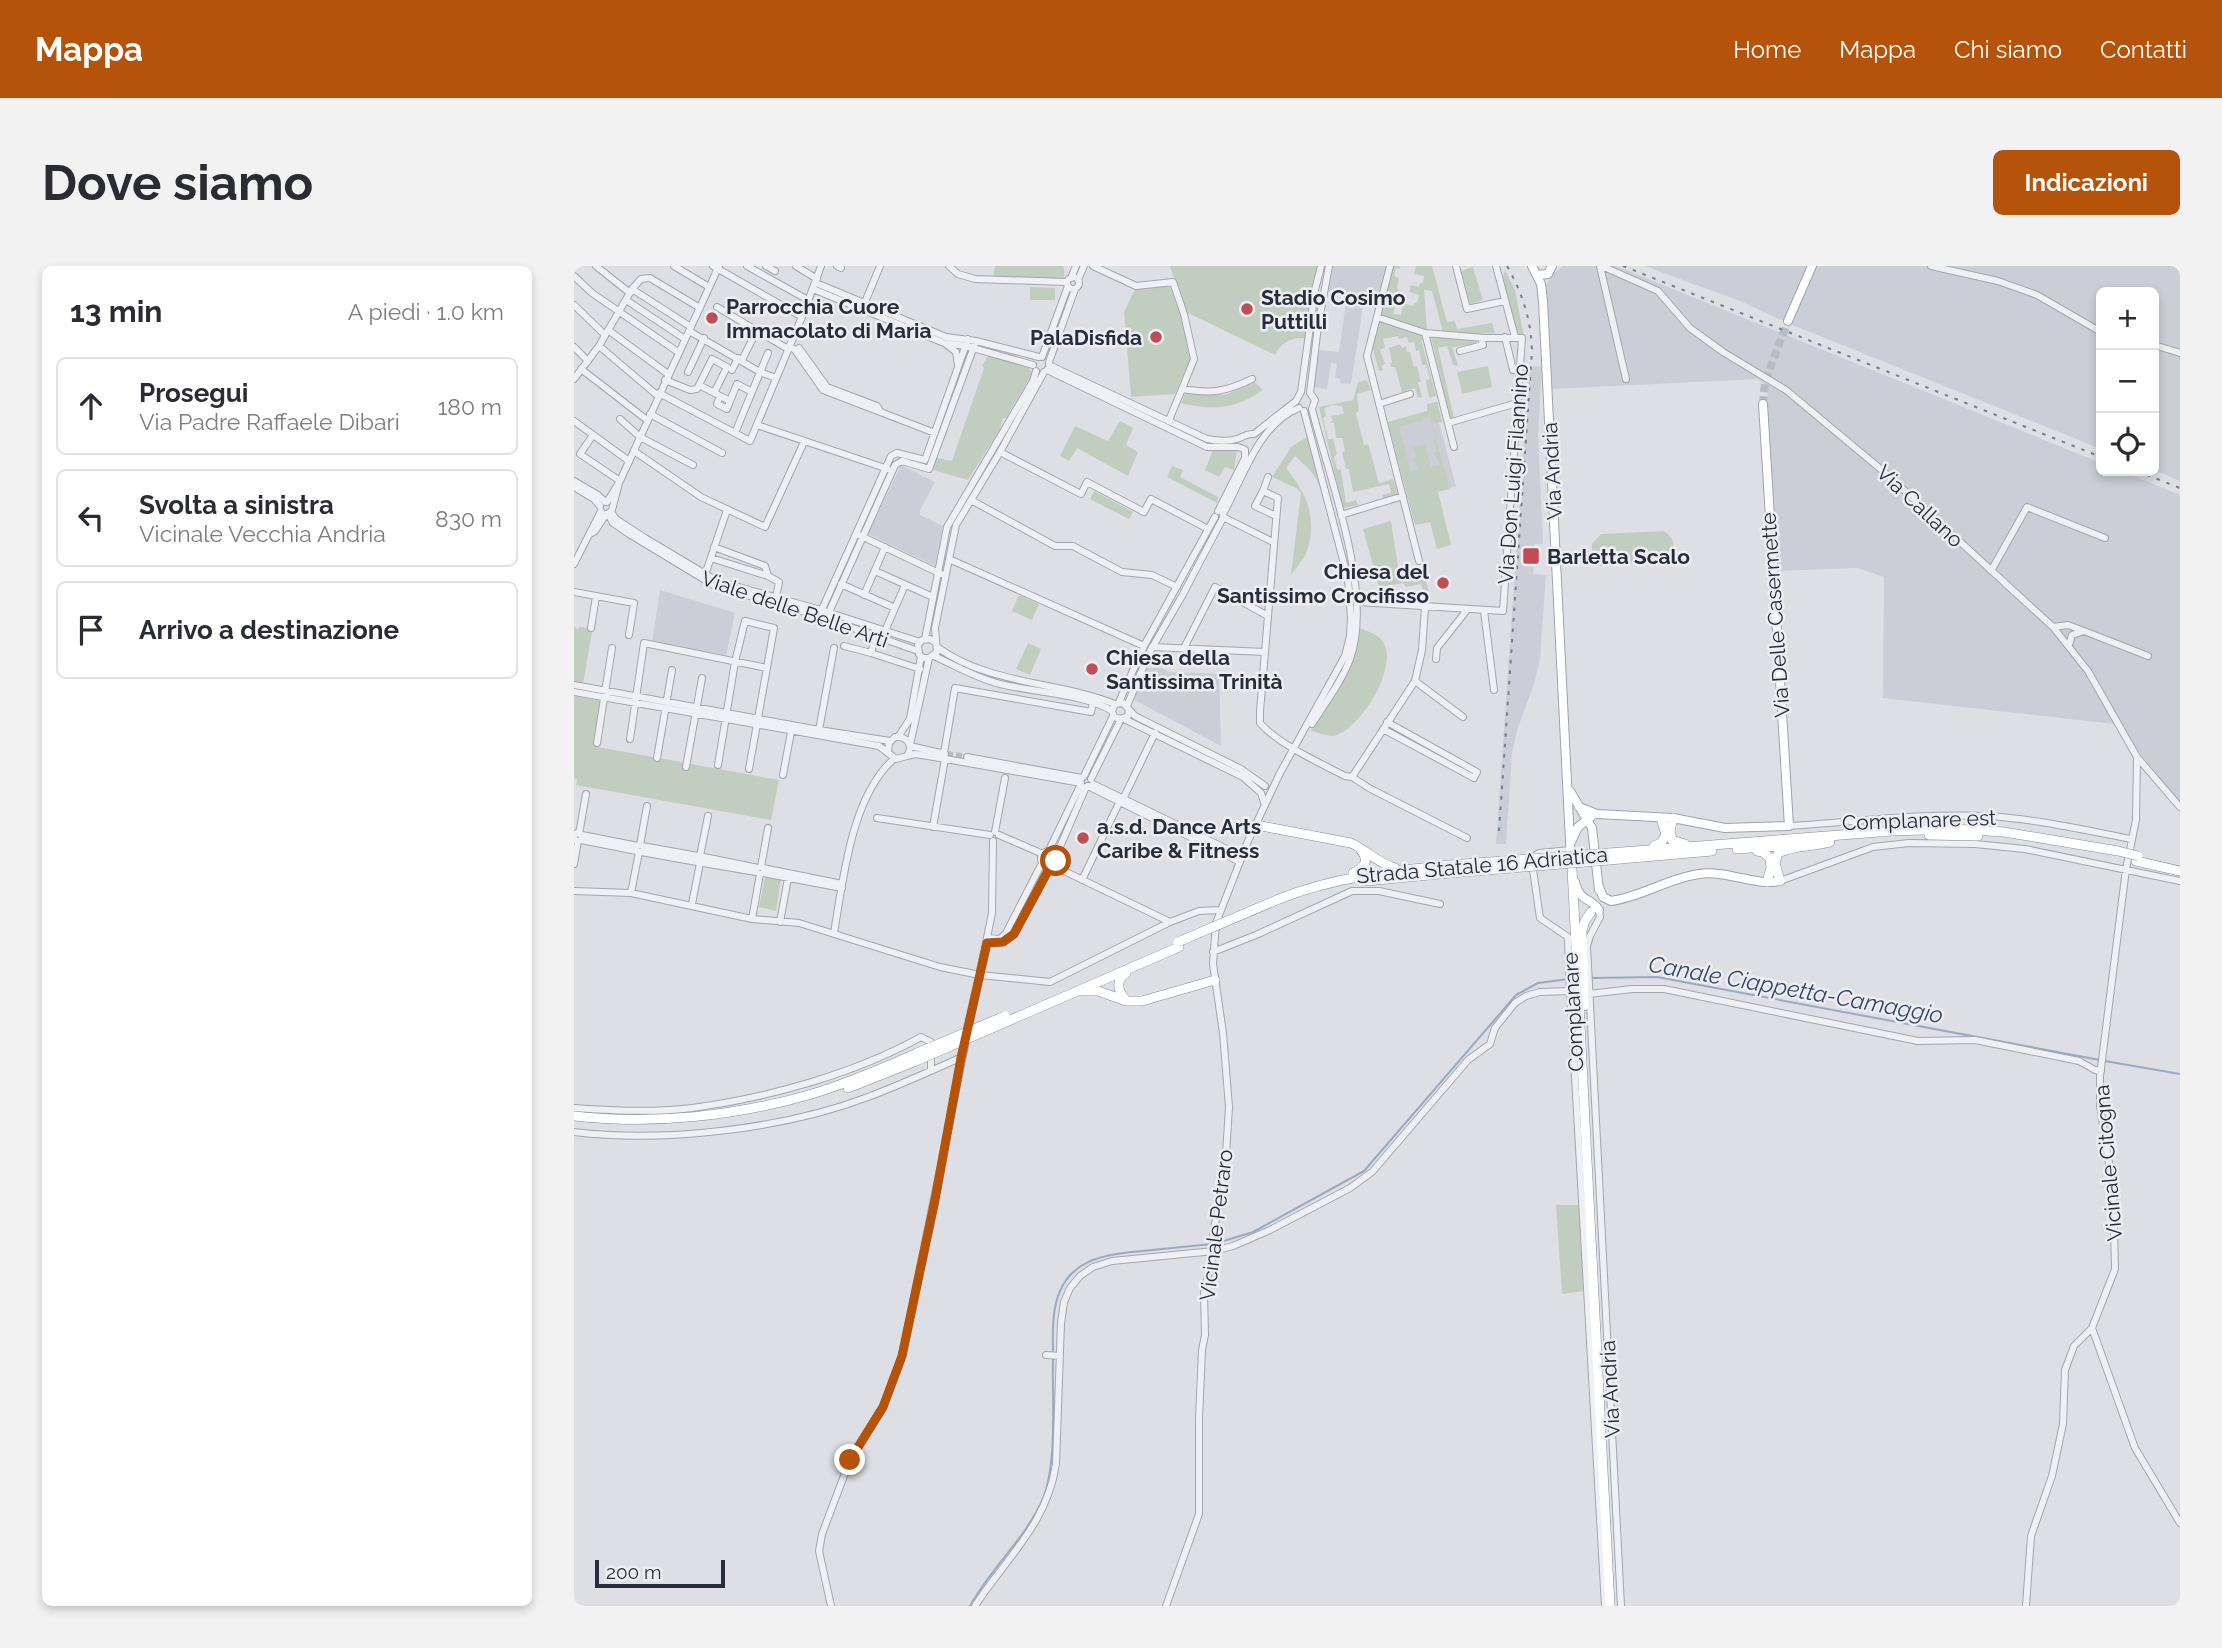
<!DOCTYPE html>
<html lang="it">
<meta charset="utf-8">
<style>
body{margin:0;font-family:Raleway,sans-serif;background:#f2f2f3;color:#2b2b33}
.controls{position:absolute;right:21px;top:21px;display:grid;overflow:hidden;border-radius:10px;box-shadow:0 4px 10px #0003}
.controls button{width:63px;height:63px;display:grid;place-items:center;padding:0;border:0;border-bottom:2px solid #e1e1e2;background:#fff;color:#2b2b33;font:35px sans-serif}
.scale{position:absolute;left:21px;bottom:18px;width:130px;box-sizing:border-box;padding-left:7px;border:4px solid #282d3a;border-top:0;font-size:19px;line-height:24px;white-space:nowrap;color:#282d3a;-webkit-text-stroke:5px #eceef3;paint-order:stroke}
.stop{position:absolute;width:21px;height:21px;margin:-16px;border:5px solid #b45309;border-radius:50%;background:#fff}
.stop.end{background:#b45309;border-color:#fff;box-shadow:0 2px 7px #0008}
.list{margin:0;padding:0;list-style:none}
h2{display:flex;justify-content:space-between;align-items:center;height:91px;margin:0;padding:0 28px;font-size:30px}
h2 small{font-size:23px;font-weight:400;color:#7c7c81}
.list li{display:grid;grid-template-columns:46px 1fr auto;gap:21px;align-items:center;box-sizing:border-box;height:98px;margin:0 14px 14px;padding:0 14px;border:2px solid #e1e1e2;border-radius:10px}
.list b{display:block;font-size:26px;white-space:nowrap}
.list p{margin:0;font-size:23px;white-space:nowrap;color:#7c7c81}
.list em{font-size:23px;font-style:normal;color:#7c7c81}
.icon{flex:none;width:38px;height:38px;fill:none;stroke:currentColor;stroke-width:2;stroke-linecap:round;stroke-linejoin:round}
.map{position:relative;flex:none;width:1606px;height:1340px;overflow:hidden;border-radius:10px}
header{display:flex;align-items:center;gap:42px;box-sizing:border-box;height:98px;padding:0 35px;background:#b45309;color:#fff}
header strong{font-size:33px}
nav{display:flex;gap:38px;margin-inline-start:auto;font-size:24px}
.intro{display:flex;align-items:center;justify-content:space-between;box-sizing:border-box;height:168px;padding:0 42px}
h1{margin:0;font-size:49px}
.button{padding:18px 32px;border-radius:10px;background:#b45309;color:#fff;font-size:24px;font-weight:700}
main{display:flex;gap:42px;padding:0 42px}
aside{flex:1;background:#fff;border-radius:10px;box-shadow:0 4px 10px #0003}
.map>svg:first-child{display:block}
.built{fill:#cbced6}
.green{fill:#c1cebf;fill-rule:evenodd}
.lines{fill:none;stroke-linecap:round;stroke-linejoin:round}
.stream{stroke:#9baac2;stroke-width:2}
.minor-tunnel{stroke:#b9bbc3;stroke-width:6;stroke-dasharray:6 3;stroke-linecap:butt}
.major-tunnel{stroke:#b9bbc3;stroke-width:8;stroke-dasharray:8 4;stroke-linecap:butt}
.minor-casing{stroke:#a3a6ae;stroke-width:8}
.major-casing{stroke:#9da3af;stroke-width:10}
.highway-casing{stroke:#868c9a;stroke-width:10}
.minor{stroke:#eff0f4;stroke-width:6}
.major{stroke:#fff;stroke-width:8}
.highway{stroke:#fff;stroke-width:9}
.rail{stroke:#787e8d;stroke-width:2;stroke-dasharray:3.5 7;stroke-linecap:butt}
.highway-bridge-casing{stroke:#868c9a;stroke-width:10;stroke-linecap:butt}
.highway-bridge{stroke:#fff;stroke-width:9}
.route{stroke:#b45309;stroke-width:9}
.poi-dot{fill:#bf4d53;stroke:#eceef3;stroke-width:2.5}
.labels{text-anchor:middle;dominant-baseline:central;stroke-width:5;stroke-linejoin:round;paint-order:stroke}
.poi-label{font-size:21px;font-weight:bold;fill:#282d3a;stroke:#eceef3;text-anchor:start}
.street-label{font-size:21px;fill:#282d3a;stroke:#eceef3}
.water-label{font-size:23px;font-style:italic;fill:#364869;stroke:#eceef3}
</style>
<header>
<strong>Mappa</strong>
<nav><a>Home</a><a>Mappa</a><a>Chi siamo</a><a>Contatti</a></nav>
</header>
<div class="intro"><h1>Dove siamo</h1><a class="button">Indicazioni</a></div>
<main>
<aside>
<h2>13 min<small>A piedi · 1.0 km</small></h2>
<ul class="list">
<li><svg class="icon" aria-label="ahead" viewBox="0 0 24 24"><path d="M12 20V5M6 11l6-6 6 6"/></svg><div><b>Prosegui</b><p>Via Padre Raffaele Dibari</p></div><em>180 m</em></li>
<li><svg class="icon" aria-label="left" viewBox="0 0 24 24"><path d="M17 20v-9H6M10 6l-5 5 5 5"/></svg><div><b>Svolta a sinistra</b><p>Vicinale Vecchia Andria</p></div><em>830 m</em></li>
<li><svg class="icon" aria-label="arrive" viewBox="0 0 24 24"><path d="M6 21V4h12l-3 4 3 4H6"/></svg><div><b>Arrivo a destinazione</b></div></li>
</ul>
</aside>
<div class="map">
<svg width="1606" height="1340" viewBox="0 0 1606 1340">
<rect width="100%" height="100%" fill="#dddfe5"/>
<path class="built" d="M758 0H814L804 37 790 34 777 118 766 117V113L761 112 763 98 757 97 753 123 740 121 745 84 765 86 773 29 752 22Z
M989 0H1042L1527 197V205H1547L1606 229V536L1560 480 1549 459 1309 432 1310 311 1283 302 1202 305 1193 120 1183 113 978 123 972 19 980 7Z
M1071 0H1606V215L1580 204V26H1527V183L1216 58 1166 35Z
M955 100 968 101 964 168 969 278H961L959 308 972 309 966 393 960 418 943 464 938 488 932 578H922Z
M863 136 868 156 865 157 882 220 864 226 870 253 841 259 814 156 853 145V138Z
M329 200 361 216 346 244V249L369 260 361 300 294 268 326 201Z
M86 324 161 347 152 389 78 376Z
M572 402H587L595 406 645 408 647 480 557 432Z"/>
<path class="green" d="M421 0H488L490 2V12H419Z
M596 0H744L732 72C718 71 707 76 701 89L612 46Z
M818 0H826L825 3 822 2 820 10 825 12 823 22 825 24 823 32H821L823 35 819 48 827 49 829 37 839 40 841 37H843L845 29 835 26 837 19 845 21 846 17H849L850 10 840 8 842 0H858L873 56 881 55 883 63 918 57 921 67 886 68 869 66 858 25 850 24 853 64 806 49Z
M899 1 909 34 896 38 887 5Z
M931 4 941 24 950 71 943 69 929 11Z
M596 20 607 50 616 93 601 128 557 131 550 46 561 23Z
M456 21 481 22V34H456Z
M805 55 848 69V77L862 130 855 132 852 114 856 113 852 99H848L845 84 842 85 840 76 835 77 833 71 825 73 824 70 809 73 811 82 806 84 811 98 807 100 809 104 805 105 798 80Z
M857 71 903 75V78L878 81 884 100 879 99 873 80 864 82 880 152H876Z
M826 78 828 82 832 80 833 86H836L840 101 843 100 847 116H844L848 131 844 132 841 122 828 126 821 101H817L816 97 818 96 815 82Z
M414 90 455 101 458 108 432 152H429L426 163 394 214 359 204 363 192 378 195 410 102 408 100Z
M914 100 918 121 888 128 883 106Z
M793 114 797 124 783 128 785 145 782 147 790 179 794 178 805 217 819 213 824 229 810 233 808 229 817 227 815 218 779 226 775 203H772L768 187 771 185 768 172H762L760 157 756 156 759 155 757 150 770 148 768 140 758 139 750 143 752 150 749 152 754 173H759L763 188 760 191 763 203 767 204 772 237 782 234 784 239 769 242 745 141 779 134 784 116Z
M681 116 689 124C662 143 639 145 607 137L611 127 651 129Z
M863 136 868 155 858 158 876 223 864 226 877 279 863 283 856 256 841 259 814 156 853 145V138ZM855 150 862 173 860 174 863 186 860 187 866 198 857 201 851 178 839 181 842 192 839 193 845 203 837 206 825 161 849 154V152Z
M546 155 559 162 552 179 564 186 554 210 503 182 495 195 486 190 501 160 534 175Z
M734 170 748 223 737 205 721 190 712 202C732 226 744 253 733 285 730 293 722 302 717 309L727 227 724 223 698 211 717 181Z
M663 183 660 204 651 201 645 211 631 204 639 184Z
M598 200 609 204 606 211 644 231 643 237 593 211Z
M520 225 559 246 555 253 516 233Z
M817 255 825 307 849 302 857 335 852 334 847 318 832 321 829 317 805 321 789 263Z
M1090 265C1101 272 1102 281 1095 292H1100V295L1018 300V296L1024 295 1018 288V278L1027 268Z
M445 329 465 338 458 354 438 345Z
M0 360 4 364 5 361 15 362V365L18 366 9 418 0 416Z
M786 362C792 365 801 367 806 372 830 396 785 466 759 470 752 470 743 466 737 465L776 403Z
M454 377 467 383 456 409 442 403Z
M0 430 26 435 19 480 205 514 197 554 2 519 3 513 0 512Z
M191 611 207 613 202 645 185 641Z
M982 939H1005L1010 1025 988 1028Z"/>
<g class="lines">
<path class="stream" d="M1018 712 1083 711 1526 794
M1531 795 1606 808
M643 977 679 966 790 905 942 729 964 717 1002 712
M479 1086C479 1072 478 1056 481 1042 490 990 535 988 578 984 598 982 618 980 638 978
M396 1340C416 1303 449 1275 467 1237 484 1202 478 1132 479 1092"/>
<path class="minor-tunnel" d="M373 488 393 491"/>
<path class="major-tunnel" d="M1189 138 1191 115 1214 55"/>
<g class="minor-casing">
<path id="minor" d="M22 0 56 27
M100 0 135 21
M139 0 228 51
M173 0 234 34
M192 0 201 5
M222 0 243 13
M263 0 267 2
M375 0 384 8 401 13 493 16
M519 0 562 20 599 16 610 48 620 93 608 123
M816 0 793 90 845 295
M882 0 893 43 931 35
M922 0 941 71
M1026 0 1052 113
M1028 0 1084 25 1116 62 1149 86 1212 124 1309 205 1479 361 1514 405 1563 491 1606 541
M1357 0 1424 15 1463 29 1527 66
M0 10 18 27 104 86
M493 17a6 6 0 1 1 12 0a6 6 0 1 1-12 0Z
M497 12 502 0
M504 14 510 0
M242 17 372 71 402 75 465 91
M58 23 117 61
M239 23 370 77 392 80 459 99
M52 34 111 73
M0 39 31 69
M143 41 214 83
M289 41 306 0
M34 64 94 108
M115 65 186 106 202 112
M851 67 880 181
M931 71 939 104 946 103
M373 79 382 86 384 99
M1580 79 1606 87
M25 80 84 130
M215 80 221 84 249 124 361 167
M0 81 14 95
M225 82 253 121 303 140 306 145
M886 85 909 79 907 72
M468 91 494 20
M168 94 183 64
M475 96 501 23
M475 99 633 173C643 175 653 176 663 173 670 171 672 167 680 168
M7 103 73 154
M158 104 164 92
M473 104 633 181H664L670 183
M114 106 130 72
M0 113 25 80 58 23 67 13 76 12 126 42
M91 114 116 124 123 123 125 119 156 135 163 118 178 126
M125 119 138 93 153 101 140 127
M85 127 176 175 230 46 247 0
M146 130 143 138 153 143 156 135
M805 138 836 128
M76 148 148 187
M46 153 66 171 119 199
M595 154 608 123C638 128 651 126 678 113
M0 155 55 195
M874 157 943 137
M183 159 314 203
M161 167 194 87
M680 168 722 135 727 126 741 24 747 0
M19 169 6 188 46 215
M60 185 127 231 191 261 230 176
M426 186 507 228 513 216 570 246 577 233 634 263
M694 211 689 225 704 232 686 445V457C704 478 746 497 771 510L778 511 841 415 848 384 851 341
M0 215 24 229 31 236
M0 221 20 233 26 240
M689 225 681 240 702 250
M397 234 481 280H499L548 306 578 309 603 321
M33 236 46 215 145 0
M644 245 671 192V184
M37 246 42 253 71 272 143 315 247 344 346 376
M35 247 38 244 45 217
M34 248 39 257 55 268 141 320 245 350 344 385
M649 248C669 212 684 158 725 142
M767 249 829 230
M649 251 699 276
M16 268 21 265 32 248
M285 269 367 308
M140 281 191 300 194 310 205 316 202 331
M137 292 194 310
M375 293 570 380
M0 298 27 245
M301 305 359 331
M1417 305 1453 241 1531 272
M131 309 153 244
M267 318 321 342
M0 326 60 337 55 369
M290 329 311 281
M784 336 929 345 948 72H910L851 67 803 51
M910 345 920 424
M245 350 317 190 323 187 351 194 394 73
M252 353 321 199 328 195 355 203 402 75
M1479 361 1494 359 1510 365 1498 369 1495 379
M17 362 22 330
M311 365 331 319
M1510 365 1574 390
M302 369 297 387 346 403
M351 373 373 261 459 115 462 105
M362 377 356 373 348 374 344 379 345 388 349 392H355L363 386 361 362 382 259 426 186 470 106
M270 380 297 387
M363 381C415 419 483 415 541 438
M578 381 691 386
M610 382 641 321 694 350
M360 390C382 400 402 412 426 418 457 426 512 428 538 445
M862 393 863 382 893 344
M841 415 889 451
M0 419 245 464 316 475
M0 426 305 480 322 493 333 490C340 479 333 470 321 471L315 477 314 486
M545 436 570 380 641 251
M553 440 575 387 608 330 649 252
M555 444 554 450 547 453 540 451 538 445 541 438 549 437 561 450 667 503 691 520
M550 453 669 511 687 527 691 539
M738 458C751 437 767 417 776 393 800 325 755 212 738 143L741 134 736 127 744 60 755 0
M809 463 900 512 903 506 813 456
M245 464 260 382
M324 471 336 453 347 390
M56 473 70 377 193 402
M23 477 38 382
M336 479 355 392
M336 480 371 488
M333 490 341 488 366 492 507 517
M393 491 508 512
M83 492 98 404
M369 493 381 422 517 446 519 437
M144 499 161 396 171 355 200 362 175 503
M112 501 128 412
M209 509 217 466
M510 510 539 450
M778 511 795 522 893 572
M517 513 547 453
M519 518 657 585 667 592
M514 520 666 596
M549 533 581 467
M303 552 416 569
M1215 560C1281 556 1347 547 1414 550 1462 553 1510 564 1557 573
M359 561 371 493
M421 566 431 512
M0 571a4 4 0 1 1 8 0a4 4 0 1 1-8 0Z
M5 568 12 528
M8 569 64 580
M425 569 469 588
M7 574 63 585
M66 579 73 540
M68 580 124 590
M997 584 965 587 960 590 958 597 966 652 994 671 995 705 1031 1340
M467 593a8 8 0 1 1 16 0a8 8 0 1 1-16 0Z
M67 586 123 596
M474 586 507 518
M126 590 130 594 126 597 122 592 126 590 134 550
M482 590 512 521
M130 591 184 602
M129 597 182 606
M482 597 486 603 596 656
M0 598 4 575
M187 601 194 562
M189 602 268 618
M189 607 268 622
M508 614 545 537
M1206 615 1299 581 1335 577 1401 578 1451 583 1606 615
M0 625 57 627 178 653 225 657 366 701 406 709 476 716 596 656 625 645 646 644
M57 627 65 586
M118 638 126 597
M1025 644 1026 651 1016 670 1013 680 1047 1340
M178 653 186 608
M206 656 214 612
M260 667C269 615 277 529 321 492
M414 672 426 673 432 667 468 597
M413 677 429 676 440 668 476 601
M639 686 682 669 778 625H805L866 638
M1015 728 1058 723H1090L1344 775 1401 774 1505 795 1521 804 1527 805
M0 842C39 845 79 847 118 842 193 832 280 808 347 771L357 776V804
M0 866C89 877 210 863 294 831 326 819 357 805 388 791
M1518 1062 1561 1182 1606 1257
M472 1089 486 1090
M257 1340 245 1285 248 1268 276 1194 309 1141 328 1090 418 647 419 575
M401 1340C433 1291 473 1258 482 1198L487 1057 490 1036 496 1022 506 1010 519 1001 538 995 640 985 659 980 696 964 776 922 798 906 894 794 916 778 921 762 941 737 952 730 966 726 997 725
M592 1340 625 1248V1152L628 1084 631 1069 630 1027 640 985 639 966 650 920 655 841 649 767 639 698 642 657 674 575 706 507 771 390 776 370 777 352 774 313 730 145
M1452 1340 1457 1270 1478 1210 1489 1158 1491 1104 1500 1080 1518 1062 1541 1003 1539 923 1526 840V810L1552 603 1562 554 1563 491"/>
</g>
<g class="major-casing">
<path id="major" d="M958 0 967 18 969 35 997 596
M964 9 974 8 978 0
M1214 55 1238 0
M996 525 1018 562 1025 624
M1005 541 1023 548 1099 552 1151 562 1215 560 1189 138
M998 574 1004 561 1018 550
M1001 616C1006 637 1017 631 1025 644
M1025 621 1029 631 1037 635C1067 631 1095 612 1125 608 1153 604 1179 620 1206 615"/>
</g>
<g class="highway-casing">
<path id="highway" d="M1099 552 1096 565 1098 574 1111 578
M682 559 777 577C792 584 804 597 821 602
M1355 569 1404 570
M1080 580 1087 577 1092 569 1087 552
M1163 583 1232 578
M1183 585 1189 586 1196 592 1197 602 1193 616
M1035 587 1318 565 1379 563 1430 566 1544 585
M1035 594 1138 585
M1562 595 1606 605
M998 603 1036 1340
M779 607C790 602 796 595 787 584
M792 615 876 607
M1206 615 1201 597 1204 587C1220 579 1240 581 1256 576
M705 633C760 611 817 605 876 599
M509 725H524L552 735H568L641 714
M551 733C543 724 542 714 552 707
M1010 740 1008 665 1011 655 1017 646
M455 746 605 681
M274 822 342 795
M0 850C79 859 162 850 238 828 274 817 309 802 343 787"/>
</g>
<use href="#minor" class="minor"/>
<use href="#major" class="major"/>
<use href="#highway" class="highway"/>
<path class="rail" d="M1049 0 1527 191
M1563 205 1606 222
M925 565 958 85C957 54 949 28 933 0"/>
<g class="highway-bridge-casing">
<path id="highway-bridge" d="M1544 585 1564 590
M876 599 1035 587
M876 607 1035 594
M604 676 705 633
M343 787 431 750
M342 795 455 746"/>
</g>
<use href="#highway-bridge" class="highway-bridge"/>
</g>
<g class="lines">
<path class="route" d="M276 1194 309 1141 328 1090 361 934 387 792 413 677 429 676 440 668 476 601 482 595"/>
</g>
<g class="poi-dot">
<circle cx="673" cy="43" r="7"/>
<circle cx="138" cy="52" r="7"/>
<circle cx="582" cy="71" r="7"/>
<rect x="948" y="281" width="18" height="18" rx="3.5"/>
<circle cx="869" cy="317" r="7"/>
<circle cx="518" cy="403" r="7"/>
<circle cx="509" cy="572" r="7"/>
</g>
<g class="labels">
<g class="poi-label">
<text x="687" y="31">Stadio Cosimo<tspan x="687" dy="24">Puttilli</tspan></text>
<text x="152" y="40">Parrocchia Cuore<tspan x="152" dy="24">Immacolato di Maria</tspan></text>
<text x="568" y="71" text-anchor="end">PalaDisfida</text>
<text x="973" y="290">Barletta Scalo</text>
<text x="855" y="305" text-anchor="end">Chiesa del<tspan x="855" dy="24">Santissimo Crocifisso</tspan></text>
<text x="532" y="391">Chiesa della<tspan x="532" dy="24">Santissima Trinità</tspan></text>
<text x="523" y="560">a.s.d. Dance Arts<tspan x="523" dy="24">Caribe &amp; Fitness</tspan></text>
</g>
<g class="street-label">
<text transform="translate(978 205) rotate(-93)">Via Andria</text>
<text transform="translate(939 208) rotate(-86)">Via Don Luigi Filannino</text>
<text transform="translate(1346 240) rotate(43)">Via Callano</text>
<text transform="translate(221 343) rotate(19)">Viale delle Belle Arti</text>
<text transform="translate(1201 349) rotate(-94)">Via Delle Casermette</text>
<text transform="translate(1345 554) rotate(-2)">Complanare est</text>
<text transform="translate(908 599) rotate(-5)">Strada Statale 16 Adriatica</text>
<text transform="translate(999 746) rotate(-93)">Complanare</text>
<text transform="translate(1534 897) rotate(-95)">Vicinale Citogna</text>
<text transform="translate(642 959) rotate(-83)">Vicinale Petraro</text>
<text transform="translate(1036 1123) rotate(-93)">Via Andria</text>
</g>
<g class="water-label">
<text transform="translate(1222 723) rotate(10)">Canale Ciappetta-Camaggio</text>
</g>
</g>
</svg>
<div class="controls">
<button>+</button>
<button>−</button>
<button><svg class="icon" aria-label="locate" viewBox="0 0 24 24"><circle cx="12" cy="12" r="6"/><path d="M12 2v4M12 18v4M2 12h4M18 12h4"/></svg></button>
</div>
<div class="scale">200 m</div>
<div class="stop" style="left:482px;top:595px"></div>
<div class="stop end" style="left:276px;top:1194px"></div>
</div>
</main>
